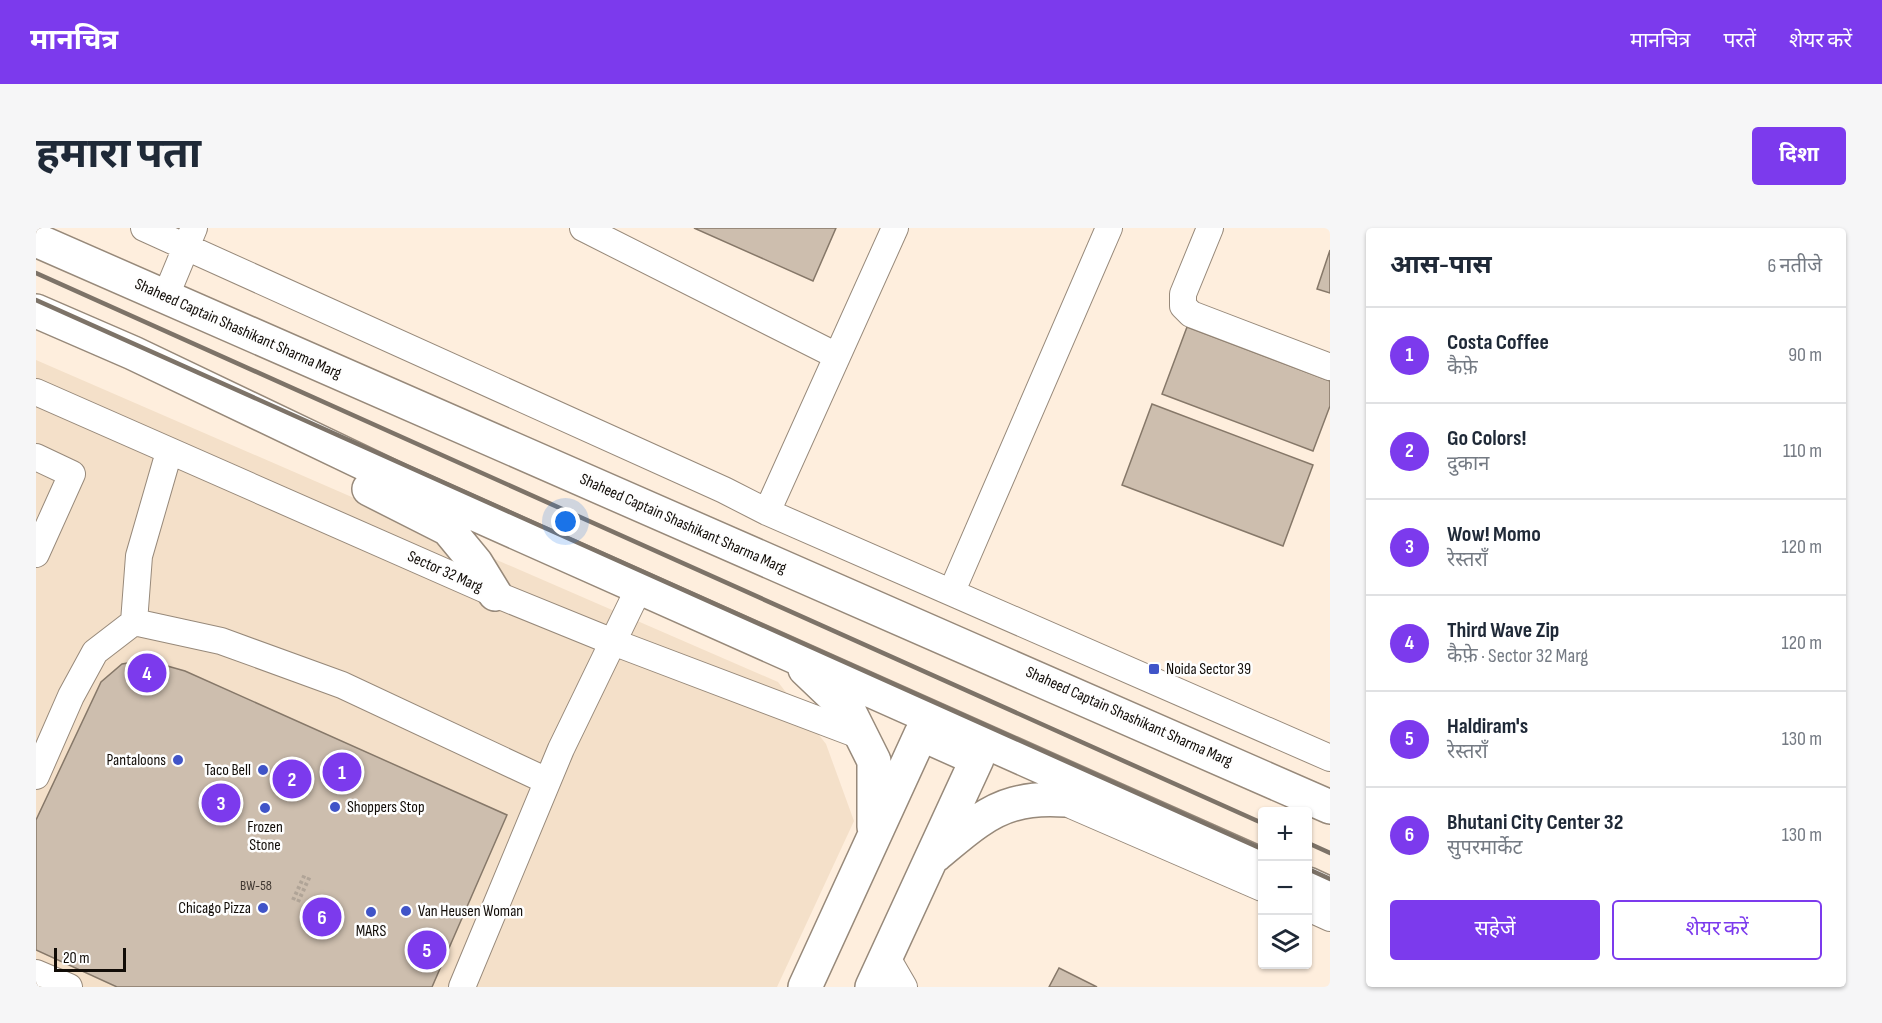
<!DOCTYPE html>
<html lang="hi">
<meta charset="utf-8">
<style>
body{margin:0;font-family:"Sofia Sans Condensed","Noto Sans Devanagari",sans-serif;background:#f6f6f7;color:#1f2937}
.controls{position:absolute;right:18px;bottom:18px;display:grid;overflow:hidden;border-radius:6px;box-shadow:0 2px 4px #0004}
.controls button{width:54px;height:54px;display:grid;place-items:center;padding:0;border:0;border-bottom:2px solid #e0e1e3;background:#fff;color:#1f2937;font:30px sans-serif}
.scale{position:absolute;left:18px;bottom:15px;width:72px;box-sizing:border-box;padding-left:6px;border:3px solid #110c07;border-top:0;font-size:16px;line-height:21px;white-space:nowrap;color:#110c07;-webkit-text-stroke:4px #fefefe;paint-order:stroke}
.you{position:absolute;left:530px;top:294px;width:21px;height:21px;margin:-15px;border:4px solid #fff;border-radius:50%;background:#1a73e8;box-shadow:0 0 0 9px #1a73e833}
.badge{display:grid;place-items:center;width:39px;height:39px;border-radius:50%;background:#7c3aed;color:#fff;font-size:20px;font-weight:700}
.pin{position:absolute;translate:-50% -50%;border:3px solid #fff;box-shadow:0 2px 6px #0006}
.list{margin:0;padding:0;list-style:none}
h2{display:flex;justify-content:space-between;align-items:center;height:78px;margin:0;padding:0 24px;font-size:26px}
h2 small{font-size:20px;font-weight:400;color:#747a83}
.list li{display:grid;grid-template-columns:39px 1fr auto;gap:18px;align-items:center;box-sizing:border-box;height:96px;padding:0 24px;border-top:2px solid #e0e1e3}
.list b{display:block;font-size:22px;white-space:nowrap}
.list p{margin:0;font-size:20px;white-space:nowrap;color:#747a83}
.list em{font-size:20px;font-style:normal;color:#747a83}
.actions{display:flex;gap:12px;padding:18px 24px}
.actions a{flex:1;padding:14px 0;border:2px solid #7c3aed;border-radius:6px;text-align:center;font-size:21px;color:#7c3aed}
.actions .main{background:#7c3aed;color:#fff}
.icon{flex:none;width:33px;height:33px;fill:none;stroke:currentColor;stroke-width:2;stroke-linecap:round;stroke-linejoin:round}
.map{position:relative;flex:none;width:1294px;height:759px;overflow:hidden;border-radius:6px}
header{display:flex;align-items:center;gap:36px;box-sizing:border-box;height:84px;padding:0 30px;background:#7c3aed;color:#fff}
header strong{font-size:28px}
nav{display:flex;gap:33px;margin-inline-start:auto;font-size:21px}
.intro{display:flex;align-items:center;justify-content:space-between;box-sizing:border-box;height:144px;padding:0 36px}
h1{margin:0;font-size:42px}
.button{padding:15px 27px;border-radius:6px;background:#7c3aed;color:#fff;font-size:21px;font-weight:700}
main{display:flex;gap:36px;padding:0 36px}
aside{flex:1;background:#fff;border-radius:6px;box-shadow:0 2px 4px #0004}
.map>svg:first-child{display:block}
.built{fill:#f4e0c9}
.building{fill:#cdbeae;stroke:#867869;stroke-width:1.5}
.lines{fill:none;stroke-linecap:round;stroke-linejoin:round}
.minor-casing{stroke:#97897a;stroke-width:28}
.major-casing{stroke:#97897a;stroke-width:36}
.path{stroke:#b0a497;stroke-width:4;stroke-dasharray:3 3;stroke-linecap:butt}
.minor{stroke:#fff;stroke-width:26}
.major{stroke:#fff;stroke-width:33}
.rail{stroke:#7d7368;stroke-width:4.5}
.poi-dot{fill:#4054c8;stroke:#fefefe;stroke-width:2}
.labels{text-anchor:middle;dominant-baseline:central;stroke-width:5;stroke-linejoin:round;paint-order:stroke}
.number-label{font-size:14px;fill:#403831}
.street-label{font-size:16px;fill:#110c07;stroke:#fefefe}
.poi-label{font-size:16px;fill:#110c07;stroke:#fefefe;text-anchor:start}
</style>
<header>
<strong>मानचित्र</strong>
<nav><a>मानचित्र</a><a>परतें</a><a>शेयर करें</a></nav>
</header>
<div class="intro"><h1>हमारा पता</h1><a class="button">दिशा</a></div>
<main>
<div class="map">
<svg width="1294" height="759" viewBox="0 0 1294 759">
<rect width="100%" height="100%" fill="#feeedd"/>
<path class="built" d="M0 132 742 454 790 516 818 593 741 759H0Z"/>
<path class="building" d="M658 0H800L777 53Z
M1294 22V65L1281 61Z
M1151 99 1294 153V178L1277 223 1126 166Z
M1116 176 1277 237 1247 318 1086 257Z
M110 432 149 443 471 587 396 759H81L0 722V592L65 454 86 436Z
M1023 740 1061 759H1013Z"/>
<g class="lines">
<g class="minor-casing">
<path id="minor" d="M108 0 688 262 731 284 1294 530
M547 0 801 128
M1174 0 1147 66V78L1155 86 1294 139
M129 70 158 0
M0 164 459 366 577 414 825 508
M0 229 36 246 0 326
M731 284 859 0
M916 363 1073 0
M98 394 185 413 306 457 511 553
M0 548 35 468 59 424 98 394 103 328 133 224
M1037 578 1226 660
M1272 680 1294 690
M850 728 868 759
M0 745 33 759
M426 759 525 521 604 358"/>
</g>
<g class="major-casing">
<path id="major" d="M0 12 1294 579
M0 83 97 125 367 254 1226 637
M333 261 412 301 440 335 459 366
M769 441 813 483 838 533V599
M900 627C923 608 948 584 978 576 1006 568 1038 573 1066 575
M1272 656 1294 666
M769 759 885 506 941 531 836 759"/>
</g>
<path class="path" d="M257 672 269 646
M262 674 274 648"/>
<use href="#minor" class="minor"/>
<use href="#major" class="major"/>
<path class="rail" d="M0 45 1226 595
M0 72 1226 621
M1272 615 1294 625
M1272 641 1294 651"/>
</g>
<g class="poi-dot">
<rect x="1112" y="435" width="12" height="12" rx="3"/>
<circle cx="142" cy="532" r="6"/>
<circle cx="227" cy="542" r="6"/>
<circle cx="299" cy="579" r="6"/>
<circle cx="229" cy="580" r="6"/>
<circle cx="227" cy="680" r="6"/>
<circle cx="370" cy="683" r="6"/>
<circle cx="335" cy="684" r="6"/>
</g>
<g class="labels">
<g class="number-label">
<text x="220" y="657">BW-58</text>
</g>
<g class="street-label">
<text transform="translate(202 101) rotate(24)">Shaheed Captain Shashikant Sharma Marg</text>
<text transform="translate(647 296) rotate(24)">Shaheed Captain Shashikant Sharma Marg</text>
<text transform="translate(409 344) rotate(24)">Sector 32 Marg</text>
<text transform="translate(1093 489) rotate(24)">Shaheed Captain Shashikant Sharma Marg</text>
</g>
<g class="poi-label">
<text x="1130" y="441">Noida Sector 39</text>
<text x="130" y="532" text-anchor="end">Pantaloons</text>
<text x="215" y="542" text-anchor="end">Taco Bell</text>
<text x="311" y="579">Shoppers Stop</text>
<text x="229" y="599" text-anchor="middle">Frozen<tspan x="229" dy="18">Stone</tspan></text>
<text x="215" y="680" text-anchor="end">Chicago Pizza</text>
<text x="382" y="683">Van Heusen Woman</text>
<text x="335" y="703" text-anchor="middle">MARS</text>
</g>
</g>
</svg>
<div class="controls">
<button>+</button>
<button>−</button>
<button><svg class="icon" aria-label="layers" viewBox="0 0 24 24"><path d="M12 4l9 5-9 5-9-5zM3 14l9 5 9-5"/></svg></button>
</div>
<div class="scale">20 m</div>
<div class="you"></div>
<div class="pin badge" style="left:306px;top:544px">1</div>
<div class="pin badge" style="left:256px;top:551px">2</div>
<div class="pin badge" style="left:185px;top:575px">3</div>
<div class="pin badge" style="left:111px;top:445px">4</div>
<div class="pin badge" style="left:391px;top:722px">5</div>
<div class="pin badge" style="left:286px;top:689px">6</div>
</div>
<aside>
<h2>आस-पास<small>6 नतीजे</small></h2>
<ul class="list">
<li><span class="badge">1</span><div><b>Costa Coffee</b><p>कैफ़े</p></div><em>90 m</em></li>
<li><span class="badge">2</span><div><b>Go Colors!</b><p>दुकान</p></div><em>110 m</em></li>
<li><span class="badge">3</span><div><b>Wow! Momo</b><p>रेस्तराँ</p></div><em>120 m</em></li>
<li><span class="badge">4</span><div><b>Third Wave Zip</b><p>कैफ़े · Sector 32 Marg</p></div><em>120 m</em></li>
<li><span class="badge">5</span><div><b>Haldiram's</b><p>रेस्तराँ</p></div><em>130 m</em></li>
<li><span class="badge">6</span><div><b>Bhutani City Center 32</b><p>सुपरमार्केट</p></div><em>130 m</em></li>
</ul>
<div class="actions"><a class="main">सहेजें</a><a>शेयर करें</a></div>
</aside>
</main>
